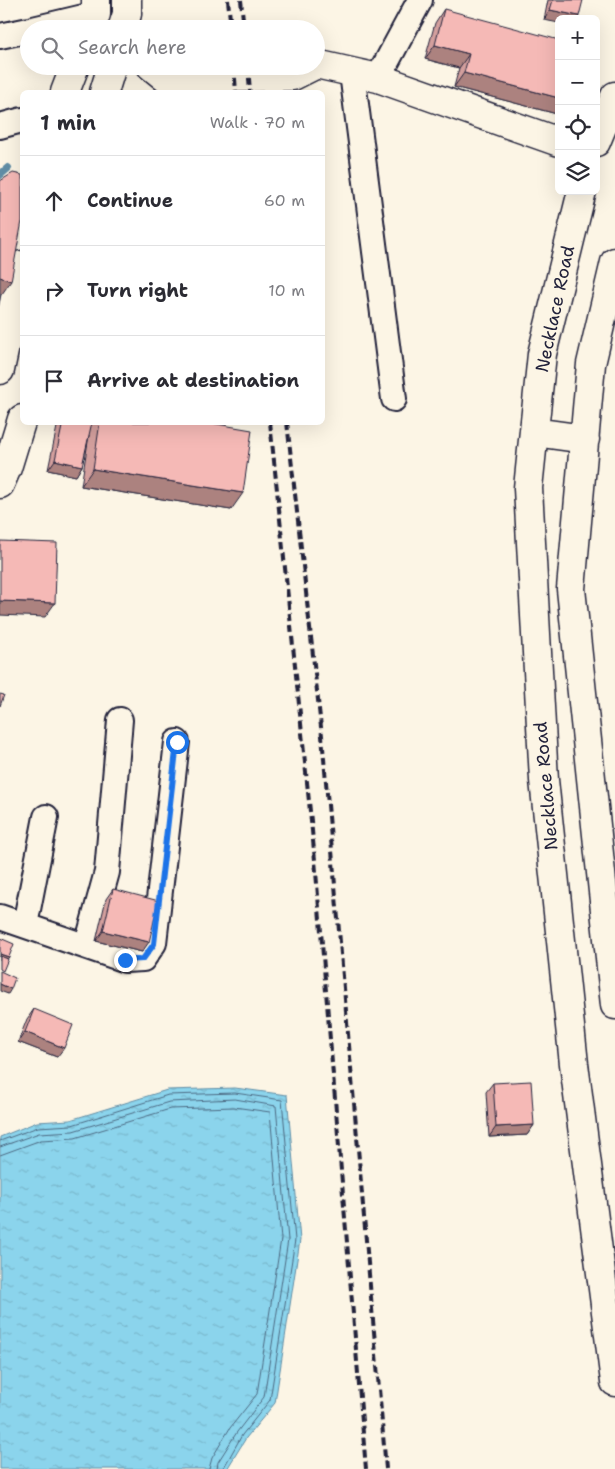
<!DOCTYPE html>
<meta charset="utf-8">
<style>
body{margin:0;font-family:"Shantell Sans",sans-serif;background:#f7f7f7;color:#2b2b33}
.controls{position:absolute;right:15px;top:15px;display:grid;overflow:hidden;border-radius:8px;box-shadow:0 5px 20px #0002}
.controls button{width:45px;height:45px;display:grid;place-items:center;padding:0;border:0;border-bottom:1px solid #e1e1e2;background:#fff;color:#2b2b33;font:25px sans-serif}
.stop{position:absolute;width:15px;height:15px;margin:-11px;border:4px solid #1a73e8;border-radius:50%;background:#fff}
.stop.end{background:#1a73e8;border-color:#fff;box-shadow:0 1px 5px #0008}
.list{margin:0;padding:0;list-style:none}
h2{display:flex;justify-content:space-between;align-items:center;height:65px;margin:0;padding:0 20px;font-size:21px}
h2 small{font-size:16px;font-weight:400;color:#7c7c81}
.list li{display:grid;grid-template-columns:32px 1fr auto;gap:15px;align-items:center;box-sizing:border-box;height:90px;padding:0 20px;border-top:1px solid #e1e1e2}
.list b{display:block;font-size:19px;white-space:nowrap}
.list em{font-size:16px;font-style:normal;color:#7c7c81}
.icon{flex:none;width:28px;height:28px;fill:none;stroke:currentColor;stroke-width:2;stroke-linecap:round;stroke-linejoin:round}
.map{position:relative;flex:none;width:615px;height:1469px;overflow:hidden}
.search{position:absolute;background:#fff;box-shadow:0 5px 20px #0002;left:20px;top:20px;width:305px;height:55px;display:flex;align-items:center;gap:12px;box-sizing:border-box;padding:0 18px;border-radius:28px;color:#7c7c81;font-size:19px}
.panel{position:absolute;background:#fff;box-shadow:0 5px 20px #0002;left:20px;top:90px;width:305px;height:335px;border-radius:8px}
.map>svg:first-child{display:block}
.water{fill:url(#water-ripples);stroke:#618da5}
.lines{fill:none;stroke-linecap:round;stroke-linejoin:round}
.shore{stroke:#4c6982;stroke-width:1}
.stream{stroke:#618da5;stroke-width:8}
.street-casing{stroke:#22223b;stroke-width:28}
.secondary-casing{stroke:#22223b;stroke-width:31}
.street{stroke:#fcf5e5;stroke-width:24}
.secondary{stroke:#fcf5e5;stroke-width:28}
.rail{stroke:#22223b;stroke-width:4;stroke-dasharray:8 4;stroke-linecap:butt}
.wall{fill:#d39f9d;stroke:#22223b}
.shaded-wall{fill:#ac827f;stroke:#22223b}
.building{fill:#f5b9b6;stroke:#22223b}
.route{stroke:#1a73e8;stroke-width:6}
.labels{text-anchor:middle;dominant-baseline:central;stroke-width:4;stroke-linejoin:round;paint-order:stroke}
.street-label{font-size:18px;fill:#22223b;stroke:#fcf5e5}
</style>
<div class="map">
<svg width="615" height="1469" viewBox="0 0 615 1469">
<defs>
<pattern id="water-ripples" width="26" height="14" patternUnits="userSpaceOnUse" patternTransform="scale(1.25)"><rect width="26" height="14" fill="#8bd4ec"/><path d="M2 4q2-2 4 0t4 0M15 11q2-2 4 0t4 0" fill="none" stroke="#78b6cb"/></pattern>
</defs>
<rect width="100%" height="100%" fill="#fcf5e5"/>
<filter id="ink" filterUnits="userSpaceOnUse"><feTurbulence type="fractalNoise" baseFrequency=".02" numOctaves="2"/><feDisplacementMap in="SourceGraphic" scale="10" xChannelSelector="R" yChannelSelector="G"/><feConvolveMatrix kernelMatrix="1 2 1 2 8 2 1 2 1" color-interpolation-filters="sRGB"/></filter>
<g filter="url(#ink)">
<path class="water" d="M235 1088 287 1095 300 1240 275 1403 246 1438 227 1469H0V1137L37 1122 70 1120 167 1090Z"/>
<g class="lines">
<path class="shore" d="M0 1141 38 1127 72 1125 168 1095 235 1093 282 1100 295 1240 270 1400 242 1435 223 1469
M0 1147 39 1133 73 1131 169 1102 235 1099 276 1106 288 1240 264 1397 237 1432 218 1462 217 1469
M0 1155 41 1140 75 1138 170 1109 234 1107 270 1112 281 1239 257 1394 230 1428 212 1458 209 1469"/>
<path class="stream" d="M0 175 8 168"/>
<g class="street-casing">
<path id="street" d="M33 29 96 14
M0 36 29 30
M352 73 394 399
M378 78 420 0
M0 126 22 120
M0 917 125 960 143 959 154 943 177 742
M25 925 46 817
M87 945 107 872 120 720"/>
</g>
<g class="secondary-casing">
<path id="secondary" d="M90 29 96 14V0
M122 29 127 14V0
M316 64 378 78 559 142
M151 66 167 79 293 76 313 66
M65 92 75 66
M104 92 112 66
M596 142 615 96
M582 191 542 354 528 488 544 780 574 1064 615 1382
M615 262 591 364 571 589 615 1005
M0 370 22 265
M534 432 585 439
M0 484 7 468 22 419"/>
</g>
<use href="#street" class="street"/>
<use href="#secondary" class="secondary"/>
<path class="rail" d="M228 0 231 29
M241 0 244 29
M234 66 236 92
M248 66 250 92
M270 422 315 860 366 1469
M287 422 322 736 386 1469"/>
</g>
<path class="wall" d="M548 0H583L544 20Z
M444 9 557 114 454 87 459 68 425 59 435 23Z
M58 422H205L231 510 81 486 89 435 82 466 76 476 48 470Z
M113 889 142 952 96 941 106 899Z
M34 1009 57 1057 18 1042 27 1019Z
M493 1083 534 1125 527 1135 489 1137 486 1092Z"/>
<path class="shaded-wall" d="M550 10 579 16 578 19H559V23L544 20Z
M435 45 469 54 459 68 425 59Z
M464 73 559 98V112L557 114 454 87Z
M0 277 11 281 2 294H0Z
M55 460 82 466 76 476 48 470Z
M93 469 243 493 231 510 81 486Z
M0 601 55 603 45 617 0 615Z
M103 931 149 942 142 952 96 941Z
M0 954 9 957 5 962 0 960Z
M0 984 11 989 8 994 0 991Z
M25 1032 64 1048 57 1057 18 1042Z
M534 1125 527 1135 489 1137 496 1127Z"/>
<path class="building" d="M553 0H583L579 16 550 10Z
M444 9 559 40V98L464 73 469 54 435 45Z
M13 173 22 175V221L11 281 0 277V181Z
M63 422H92L82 466 55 460Z
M100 422H205L252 430 243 493 93 469Z
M0 541 57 543 55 603 0 601Z
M0 694 4 695 0 706Z
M113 889 159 901 149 942 103 931Z
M0 938 14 944 9 957 0 954Z
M0 956 8 959 3 971 0 969Z
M0 971 15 978 11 989 0 984Z
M34 1009 73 1025 64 1048 25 1032Z
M531 1081 534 1125 496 1127 493 1083Z"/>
</g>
<g class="lines" filter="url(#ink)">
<path class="route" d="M125 960 143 959 154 944 177 742"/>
</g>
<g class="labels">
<g class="street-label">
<text transform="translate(555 309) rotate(-78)">Necklace Road</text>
<text transform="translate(546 786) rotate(-95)">Necklace Road</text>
</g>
</g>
</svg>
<div class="controls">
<button>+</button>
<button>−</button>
<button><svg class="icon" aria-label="locate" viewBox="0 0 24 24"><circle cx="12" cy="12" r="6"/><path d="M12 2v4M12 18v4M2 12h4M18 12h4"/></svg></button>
<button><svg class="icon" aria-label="layers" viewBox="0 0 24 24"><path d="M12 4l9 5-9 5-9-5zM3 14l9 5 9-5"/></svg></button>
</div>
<div class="stop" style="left:177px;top:742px"></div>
<div class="stop end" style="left:125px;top:960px"></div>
<div class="search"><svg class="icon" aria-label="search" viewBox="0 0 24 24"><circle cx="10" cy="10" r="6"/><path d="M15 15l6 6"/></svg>Search here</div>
<section class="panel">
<h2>1 min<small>Walk · 70 m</small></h2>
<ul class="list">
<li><svg class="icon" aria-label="ahead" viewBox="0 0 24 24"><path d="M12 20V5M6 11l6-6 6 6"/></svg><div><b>Continue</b></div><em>60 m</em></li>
<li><svg class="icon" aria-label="right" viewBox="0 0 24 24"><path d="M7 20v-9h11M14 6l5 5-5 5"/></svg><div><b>Turn right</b></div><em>10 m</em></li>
<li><svg class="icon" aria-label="arrive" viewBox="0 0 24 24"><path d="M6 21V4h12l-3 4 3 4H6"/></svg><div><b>Arrive at destination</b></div></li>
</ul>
</section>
</div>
